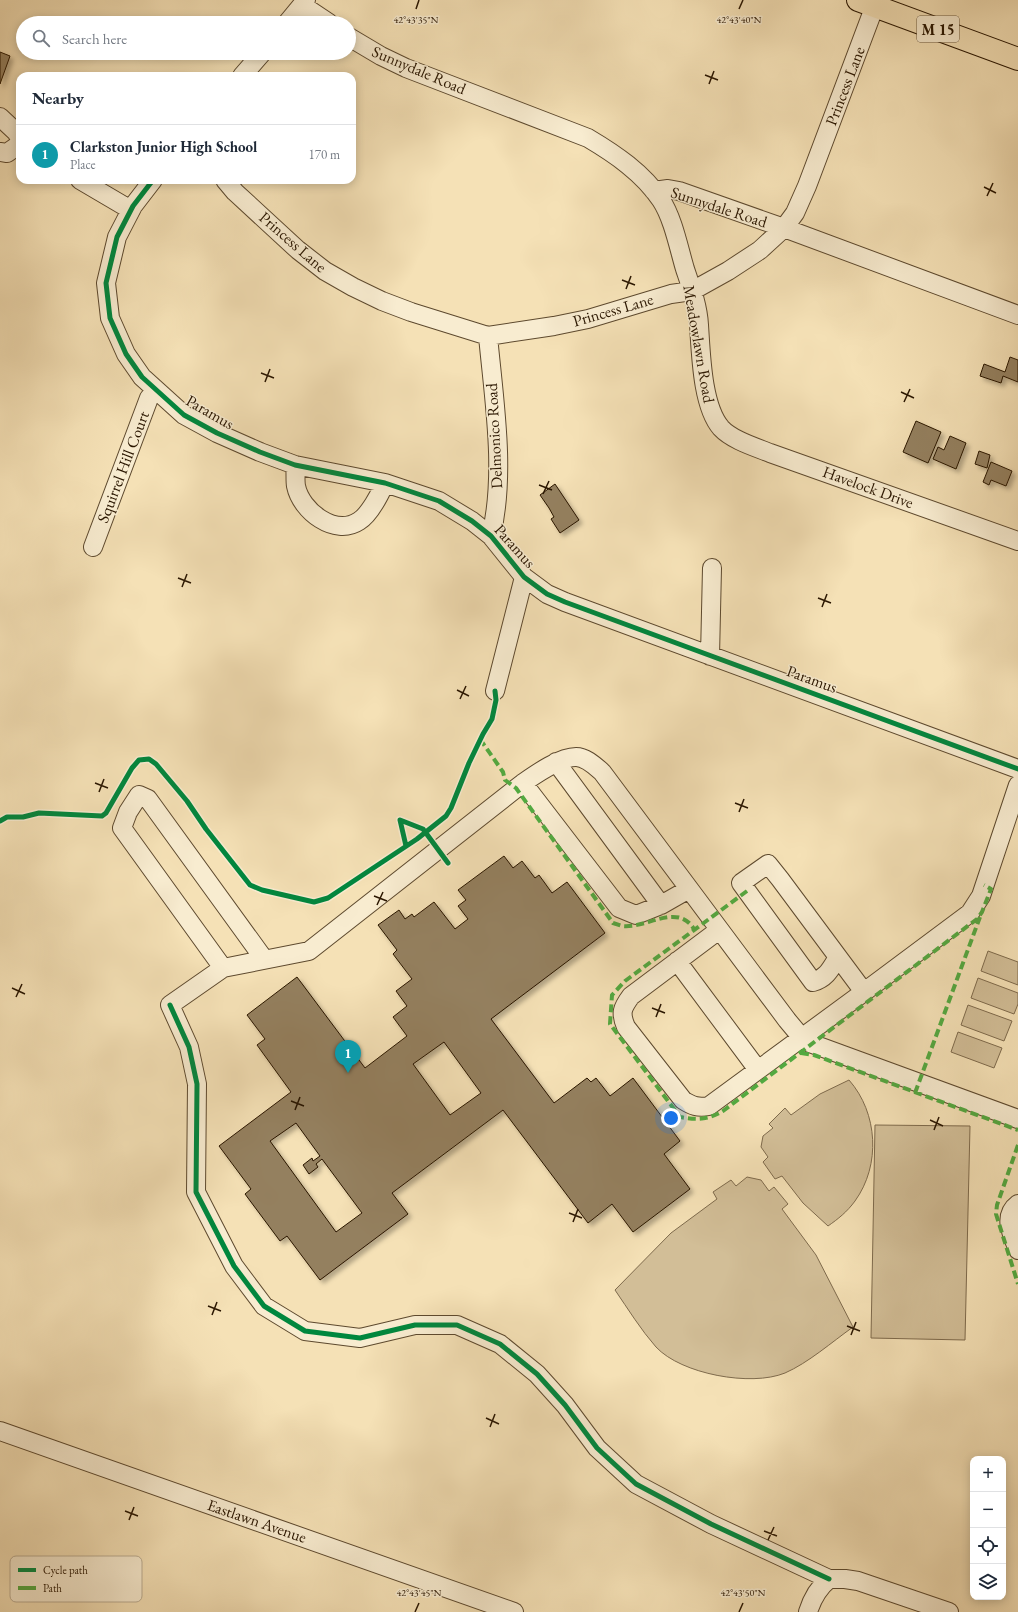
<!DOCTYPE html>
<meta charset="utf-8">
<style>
body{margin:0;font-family:"EB Garamond",serif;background:#f6f6f7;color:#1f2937}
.controls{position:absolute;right:12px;bottom:12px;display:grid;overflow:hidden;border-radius:8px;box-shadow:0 2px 10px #0003}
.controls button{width:36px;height:36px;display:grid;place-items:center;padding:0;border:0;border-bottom:1px solid #e0e1e3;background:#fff;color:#1f2937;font:20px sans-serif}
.you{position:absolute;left:671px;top:1118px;width:14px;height:14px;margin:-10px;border:3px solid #fff;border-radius:50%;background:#1a73e8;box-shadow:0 0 0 6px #1a73e833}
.badge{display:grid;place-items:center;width:26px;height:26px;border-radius:50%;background:#ea580c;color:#fff;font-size:13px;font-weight:700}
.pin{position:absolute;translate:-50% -33px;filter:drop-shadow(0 1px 2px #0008)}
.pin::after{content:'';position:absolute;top:21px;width:14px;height:12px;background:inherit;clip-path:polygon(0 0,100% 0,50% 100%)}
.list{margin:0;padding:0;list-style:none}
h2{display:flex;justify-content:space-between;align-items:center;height:52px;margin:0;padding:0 16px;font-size:17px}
h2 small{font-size:13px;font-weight:400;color:#747a83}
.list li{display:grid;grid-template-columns:26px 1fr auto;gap:12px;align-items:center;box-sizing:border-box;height:60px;padding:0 16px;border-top:1px solid #e0e1e3}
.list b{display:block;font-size:15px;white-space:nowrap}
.list p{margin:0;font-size:13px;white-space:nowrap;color:#747a83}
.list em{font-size:13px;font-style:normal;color:#747a83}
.icon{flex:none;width:22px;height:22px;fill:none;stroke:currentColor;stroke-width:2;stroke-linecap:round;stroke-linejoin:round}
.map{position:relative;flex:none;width:1018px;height:1612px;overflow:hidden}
.search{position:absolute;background:#fff;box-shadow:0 2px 10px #0003;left:16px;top:16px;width:340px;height:44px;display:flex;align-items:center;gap:10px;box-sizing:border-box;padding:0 14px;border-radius:22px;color:#747a83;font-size:15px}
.panel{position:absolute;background:#fff;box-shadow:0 2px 10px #0003;left:16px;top:72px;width:340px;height:112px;border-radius:12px}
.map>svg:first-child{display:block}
.park{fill:#d2be97;stroke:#7e6a4c}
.building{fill:#94805f;stroke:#2a1600;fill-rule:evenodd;filter:url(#shadow)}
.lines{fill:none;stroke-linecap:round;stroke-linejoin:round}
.minor-casing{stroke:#5d492e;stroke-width:20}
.major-casing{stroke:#2a1600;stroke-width:24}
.minor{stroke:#f8ecd0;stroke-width:18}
.major{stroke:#f5e1b6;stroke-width:22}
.quiet{stroke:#53a940;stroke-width:4;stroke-dasharray:8 4;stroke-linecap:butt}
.cycleway-casing{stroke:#f8ecd0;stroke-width:8}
.cycleway{stroke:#00873e;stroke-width:5}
.ticks{fill:none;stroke:#2a1600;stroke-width:1.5}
.labels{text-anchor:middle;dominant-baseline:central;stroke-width:3;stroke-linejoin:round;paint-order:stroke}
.shield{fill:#f8ecd0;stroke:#68563e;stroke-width:1}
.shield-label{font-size:15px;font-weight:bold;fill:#2a1600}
.street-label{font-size:16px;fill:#2a1600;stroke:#f8ecd0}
.key{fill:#f8ecd0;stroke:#baac92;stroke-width:1}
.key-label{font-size:11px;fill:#2a1600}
.ticks-label{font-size:10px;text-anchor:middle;fill:#2a1600;stroke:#f8ecd0;stroke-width:3;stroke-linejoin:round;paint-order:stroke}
</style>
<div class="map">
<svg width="1018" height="1612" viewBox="0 0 1018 1612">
<defs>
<filter id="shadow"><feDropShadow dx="3.5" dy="3.5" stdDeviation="2" flood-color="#0004"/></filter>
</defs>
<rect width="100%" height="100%" fill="#f5e1b6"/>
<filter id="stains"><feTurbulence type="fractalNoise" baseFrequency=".005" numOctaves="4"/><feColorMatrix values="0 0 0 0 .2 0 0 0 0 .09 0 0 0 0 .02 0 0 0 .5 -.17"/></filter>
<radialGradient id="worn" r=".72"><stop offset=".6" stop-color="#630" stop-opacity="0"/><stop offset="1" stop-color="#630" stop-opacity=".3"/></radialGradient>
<path class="park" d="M988 951 1018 962V985L981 971Z
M978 978 1018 993V1004L1014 1014 971 998Z
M968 1005 1012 1021 1004 1041 961 1025Z
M958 1032 1002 1048 994 1068 951 1052Z
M849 1080C878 1113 881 1165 855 1201 847 1212 838 1219 828 1226L803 1203 782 1176 775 1179 763 1162 768 1157 761 1147 763 1136 773 1128 769 1124 785 1108 791 1115 820 1094Z
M875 1125 970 1126 965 1340 871 1338Z
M747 1177 761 1180 769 1191 774 1187 788 1204 782 1209 816 1255 853 1327C832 1342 808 1363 785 1373 751 1387 681 1374 656 1347 641 1330 628 1309 615 1290L671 1233 717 1199 713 1192 731 1180 736 1186Z"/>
<path class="building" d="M0 52 10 56 0 84Z
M1010 357 1018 360V382L1003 376 1001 383 980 376 984 364 1005 372Z
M916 421 941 432 928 463 903 452Z
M950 436 966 443 956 469 933 459 938 447 944 450Z
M979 451 990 455 987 468 975 464Z
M991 462 1012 471 1006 486 991 480 989 485 983 482Z
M555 484 579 520 560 533 551 519 554 517 549 508 540 495Z
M504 856 513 868 522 861 535 878 539 875 552 893 567 882 605 933 491 1019 554 1103 587 1078 591 1082 596 1078 610 1096 633 1078 680 1141 664 1154 690 1189 633 1232 612 1204 588 1223 503 1110 392 1193 408 1214 320 1280 287 1236 280 1241 245 1194 251 1189 219 1146 291 1092 257 1045 265 1039 247 1015 297 977 365 1068 407 1036 393 1017 407 1006 396 991 412 979 393 954 397 950 378 925 399 910 405 919 412 914 414 917 434 902 455 929 468 919 458 906 466 900 458 890ZM444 1042 481 1093 450 1115 413 1064ZM296 1123 320 1156 313 1161 312 1158 303 1165 309 1174 318 1167 316 1164 322 1159 362 1213 336 1232 270 1141Z"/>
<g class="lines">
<g class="minor-casing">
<path id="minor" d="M302 5 329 23
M287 23 306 0
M349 37 381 56 406 68 588 138C615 154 643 173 661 200 673 218 679 249 685 269 691 287 698 306 699 325 701 354 702 406 721 428 732 440 755 447 770 453L1018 541
M242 76 262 53
M0 117 16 132 20 138
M0 152 7 153 20 144
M80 180 131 210
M153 180 133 206 117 237 106 283 110 318 126 354 142 377 184 415 217 433 260 452 295 465 385 483 439 501 472 521 491 536 524 577 547 594 565 602 1018 769
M225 180 235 192 298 250 325 271 353 287 382 301 411 312 488 336 554 326 588 319 671 294 692 291 728 271 760 250 784 228 795 213 807 186 877 0
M654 191 668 189 679 191 784 228 1018 315
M488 336C494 401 506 473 491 536
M295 465C296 472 295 480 296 486 301 511 335 537 359 521 369 515 380 494 385 483
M93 547 149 398 156 390
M710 656 712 568
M495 691 524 577
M556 762 661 905
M523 783 619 908 636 915 661 905 689 889
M719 930 631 996C622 1008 620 1013 626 1027L683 1100C692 1106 698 1108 709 1106L864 992 970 913 981 896 1018 785
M838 957C831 968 827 978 813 982L741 883 768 864 780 879 864 992
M677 961 758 1070
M223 968 122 828 128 812 139 795 148 799 264 959
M1018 1204C1002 1216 1012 1235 1018 1250
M0 1431 514 1612
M829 1579 711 1524 636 1484 597 1448 565 1405 537 1374 500 1344 457 1325H415L360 1338 305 1331 264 1306 234 1266 196 1192 197 1084 189 1047 170 1005 223 968 309 951 523 783C536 774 560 757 576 757 586 757 595 766 602 772L787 1020 802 1038 810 1043 1018 1119
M808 1612C812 1599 818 1588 829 1579H845L858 1581 949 1612"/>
</g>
<g class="major-casing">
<path id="major" d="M858 0 1018 59"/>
</g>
<use href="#minor" class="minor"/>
<use href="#major" class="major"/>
<path class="quiet" d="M480 739 503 772 505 780 516 788 613 923C616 924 619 925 622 926 647 929 677 902 694 929
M747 891 625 981 612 995 610 1024 680 1117C696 1120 708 1120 723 1111L977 919 982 912 991 889 984 885
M801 1053 814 1055 1018 1130
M915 1093 980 917
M1018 1145 997 1205 996 1214 1018 1284"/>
<g class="cycleway-casing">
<path id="cycleway" d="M153 180 133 206 117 237 106 283 110 318 126 354 142 377 184 415 217 433 260 452 295 465 385 483 439 501 472 521 491 536 524 577 547 594 565 602 1018 769
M0 821 7 817H23L39 813 102 816 106 813 132 768 139 760 149 759 156 764 187 801 206 829 250 885 262 890 314 902 328 898 417 839 446 816 451 808 469 763 483 734 492 719 496 700 495 691
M406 846 400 820 423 829 448 863
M170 1005 189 1047 197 1084 196 1192 234 1266 264 1306 305 1331 360 1338 415 1325H457L500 1344 537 1374 565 1405 597 1448 636 1484 711 1524 829 1579"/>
</g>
<use href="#cycleway" class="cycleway"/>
</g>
<path class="ticks" d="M416 9 419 0M739 9 743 0M705 75 718 80M709 84 714 71M984 187 996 193M987 196 993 183M622 280 635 285M626 289 631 276M261 373 274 378M265 382 270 369M901 392 914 398M904 402 910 389M539 485 552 490M543 494 549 481M178 578 191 583M182 587 187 574M818 598 831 603M822 607 827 594M457 690 469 696M460 699 466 686M95 783 108 788M99 792 104 779M735 803 748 808M739 812 744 799M374 896 387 901M377 905 383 892M12 988 25 994M16 997 22 984M652 1008 665 1013M656 1017 661 1004M291 1101 304 1106M295 1110 300 1097M930 1120 943 1126M934 1130 939 1117M569 1213 582 1218M573 1222 578 1209M208 1306 221 1311M212 1315 217 1302M847 1326 860 1331M851 1335 856 1322M486 1418 499 1424M490 1427 495 1414M125 1511 138 1516M129 1520 134 1507M764 1531 777 1536M768 1540 774 1527M415 1612 419 1603M739 1612 743 1603"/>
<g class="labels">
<rect class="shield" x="917" y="16" width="42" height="26" rx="3"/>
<g class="shield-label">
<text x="938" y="29">M 15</text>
</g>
<g class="street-label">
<text transform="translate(419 70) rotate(23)">Sunnydale Road</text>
<text transform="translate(845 86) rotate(-69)">Princess Lane</text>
<text transform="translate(719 207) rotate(18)">Sunnydale Road</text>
<text transform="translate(293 242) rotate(41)">Princess Lane</text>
<text transform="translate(613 310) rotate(-16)">Princess Lane</text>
<text transform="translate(699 344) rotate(80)">Meadowlawn Road</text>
<text transform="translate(210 412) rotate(30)">Paramus</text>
<text transform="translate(494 436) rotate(-93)">Delmonico Road</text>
<text transform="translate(123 467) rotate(-69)">Squirrel Hill Court</text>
<text transform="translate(868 487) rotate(20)">Havelock Drive</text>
<text transform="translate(515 546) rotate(48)">Paramus</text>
<text transform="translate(812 679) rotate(20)">Paramus</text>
<text transform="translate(257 1521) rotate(19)">Eastlawn Avenue</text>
</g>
</g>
<rect x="10" y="1556" width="132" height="46" rx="6" class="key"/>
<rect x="18" y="1568" width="18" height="4" fill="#00873e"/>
<rect x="18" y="1586" width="18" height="4" fill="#53a940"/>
<g class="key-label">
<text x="43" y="1574">Cycle path</text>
<text x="43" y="1592">Path</text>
</g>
<g class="ticks-label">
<text x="416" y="23">42°43'35"N</text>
<text x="739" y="23">42°43'40"N</text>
<text x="419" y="1596">42°43'45"N</text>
<text x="743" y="1596">42°43'50"N</text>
</g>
<rect width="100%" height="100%" filter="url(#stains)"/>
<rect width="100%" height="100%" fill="url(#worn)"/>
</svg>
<div class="controls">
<button>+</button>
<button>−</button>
<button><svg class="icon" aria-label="locate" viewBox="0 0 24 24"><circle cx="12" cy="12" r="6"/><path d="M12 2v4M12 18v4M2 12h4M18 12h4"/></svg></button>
<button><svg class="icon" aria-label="layers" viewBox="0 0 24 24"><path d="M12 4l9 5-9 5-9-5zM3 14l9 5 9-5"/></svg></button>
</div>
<div class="you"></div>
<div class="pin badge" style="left:348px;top:1073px;background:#0f9aa8">1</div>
<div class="search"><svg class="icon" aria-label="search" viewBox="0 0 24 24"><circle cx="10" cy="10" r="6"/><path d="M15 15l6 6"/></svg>Search here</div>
<section class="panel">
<h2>Nearby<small></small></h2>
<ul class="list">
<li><span class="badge" style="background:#0f9aa8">1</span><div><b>Clarkston Junior High School</b><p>Place</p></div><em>170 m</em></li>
</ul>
</section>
</div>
